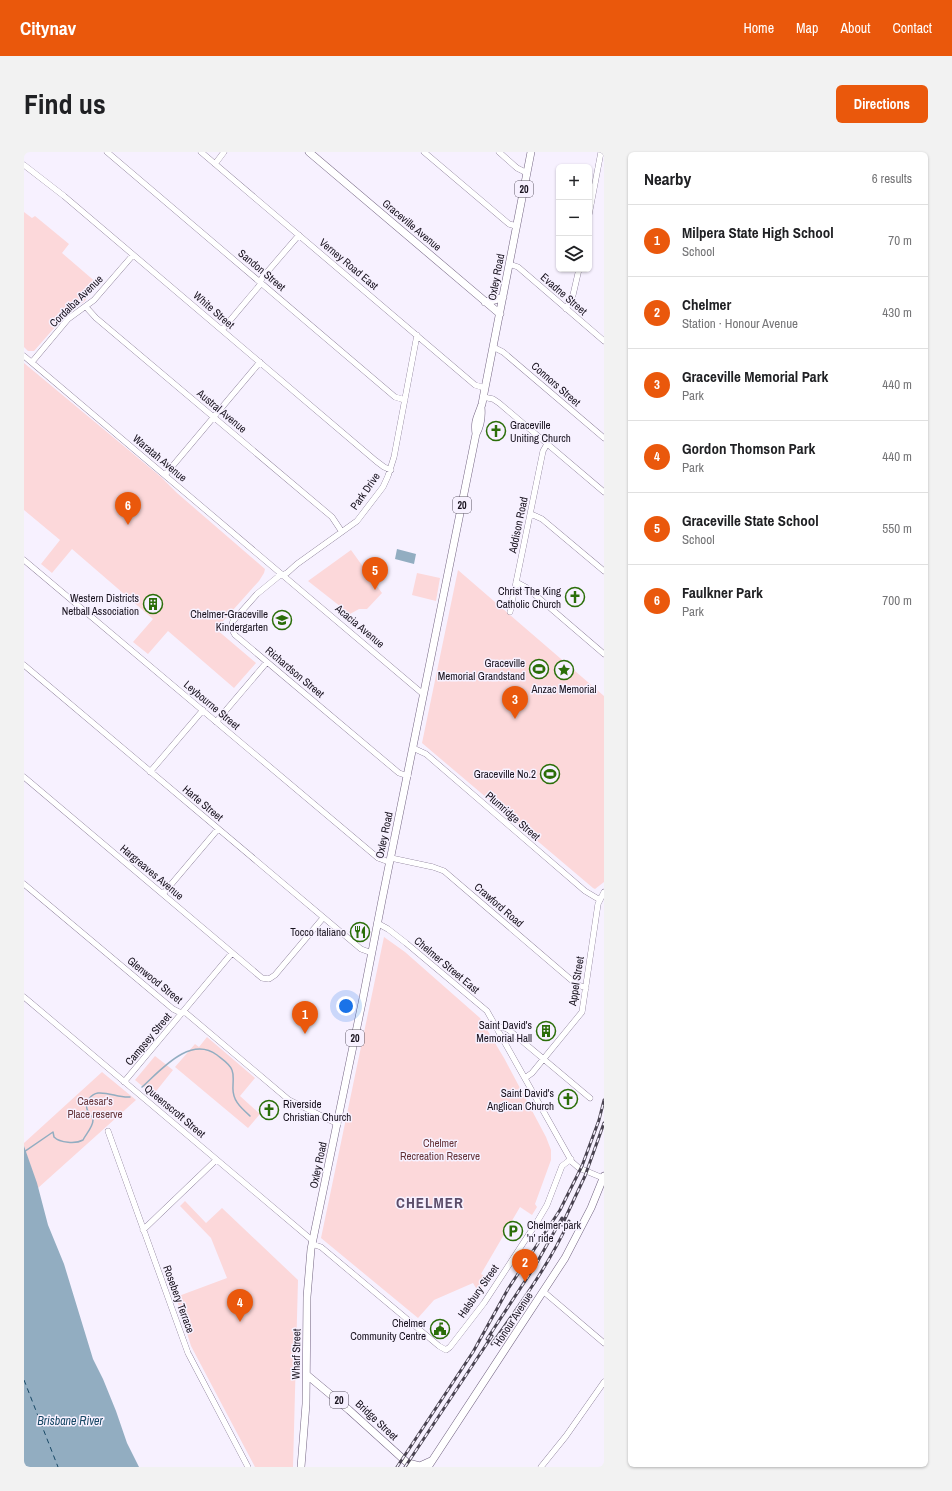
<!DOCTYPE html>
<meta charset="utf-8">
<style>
body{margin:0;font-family:"Archivo Narrow",sans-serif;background:#f2f2f2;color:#202124}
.controls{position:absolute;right:12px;top:12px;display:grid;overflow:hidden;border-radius:6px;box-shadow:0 1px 3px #0004}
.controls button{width:36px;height:36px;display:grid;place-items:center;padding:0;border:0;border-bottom:1px solid #e0e0e0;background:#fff;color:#202124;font:20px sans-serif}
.you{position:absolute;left:322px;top:854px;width:14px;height:14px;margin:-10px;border:3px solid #fff;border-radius:50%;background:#1a73e8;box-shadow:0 0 0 6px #1a73e833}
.badge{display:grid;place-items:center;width:26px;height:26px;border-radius:50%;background:#ea580c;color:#fff;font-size:13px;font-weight:700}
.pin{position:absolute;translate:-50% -33px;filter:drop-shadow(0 1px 2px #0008)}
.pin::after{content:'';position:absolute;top:21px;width:14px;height:12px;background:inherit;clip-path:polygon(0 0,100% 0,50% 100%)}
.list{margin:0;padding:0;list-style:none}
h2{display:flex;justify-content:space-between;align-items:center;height:52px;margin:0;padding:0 16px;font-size:17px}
h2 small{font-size:13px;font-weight:400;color:#757577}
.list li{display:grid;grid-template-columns:26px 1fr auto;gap:12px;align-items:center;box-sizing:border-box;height:72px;padding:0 16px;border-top:1px solid #e0e0e0}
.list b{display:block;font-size:15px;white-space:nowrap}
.list p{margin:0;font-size:13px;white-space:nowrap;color:#757577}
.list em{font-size:13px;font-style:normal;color:#757577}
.icon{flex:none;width:22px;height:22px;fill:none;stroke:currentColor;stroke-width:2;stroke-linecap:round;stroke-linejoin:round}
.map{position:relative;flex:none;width:580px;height:1315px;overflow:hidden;border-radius:6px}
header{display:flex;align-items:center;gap:24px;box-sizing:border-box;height:56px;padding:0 20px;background:#ea580c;color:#fff}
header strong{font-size:19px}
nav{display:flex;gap:22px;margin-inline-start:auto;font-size:14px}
.intro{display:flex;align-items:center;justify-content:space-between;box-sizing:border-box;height:96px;padding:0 24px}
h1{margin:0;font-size:28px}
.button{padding:10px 18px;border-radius:6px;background:#ea580c;color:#fff;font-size:14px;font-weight:700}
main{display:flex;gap:24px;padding:0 24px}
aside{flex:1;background:#fff;border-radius:6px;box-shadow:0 1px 3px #0004}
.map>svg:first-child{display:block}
.green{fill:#fcd8da}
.water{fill:#92adc1}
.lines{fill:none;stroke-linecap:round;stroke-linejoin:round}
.stream{stroke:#92adc1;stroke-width:1.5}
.ferry{stroke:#184865;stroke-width:1;stroke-dasharray:5 4;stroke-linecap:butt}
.minor-casing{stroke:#726381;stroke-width:6}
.major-casing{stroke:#726381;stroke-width:8}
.minor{stroke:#fff;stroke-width:5.5}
.major{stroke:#fff;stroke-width:7}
.rail-casing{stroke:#494350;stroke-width:3}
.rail{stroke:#f7f1ff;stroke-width:1.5;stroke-dasharray:4.5;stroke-linecap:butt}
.labels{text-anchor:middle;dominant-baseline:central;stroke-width:3;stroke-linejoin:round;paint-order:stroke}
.shield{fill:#f7f1ff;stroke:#5b5562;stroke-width:1}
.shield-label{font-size:10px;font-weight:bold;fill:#18121e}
.street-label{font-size:11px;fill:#18121e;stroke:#f7f1ff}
.poi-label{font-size:11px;fill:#18121e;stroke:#f7f1ff;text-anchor:end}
.park-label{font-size:11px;fill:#643338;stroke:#f7f1ff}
.water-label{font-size:12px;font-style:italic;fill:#184865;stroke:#f7f1ff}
.district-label{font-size:15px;font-weight:bold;letter-spacing:1px;fill:#5b4c69;stroke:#f7f1ff}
</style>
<header>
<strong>Citynav</strong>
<nav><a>Home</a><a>Map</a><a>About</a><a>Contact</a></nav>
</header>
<div class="intro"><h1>Find us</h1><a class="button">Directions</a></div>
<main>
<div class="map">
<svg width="580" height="1315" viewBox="0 0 580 1315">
<rect width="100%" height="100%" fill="#f7f1ff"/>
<path class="green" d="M0 60 8 66 11 64 45 92 38 101 74 132 60 150 46 158 10 199H4L0 195Z
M0 211 137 325 153 341 241 417 240 421 235 429 192 477 232 511 210 536 144 479 124 502 109 490 129 467 48 397 28 421 17 412 36 388 0 358Z
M327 398 358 441 343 457H335L326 462 284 429Z
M434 418 580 544V730L571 737 569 736 398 591Z
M393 421 416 426 412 449 388 443Z
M360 785 381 800 456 866 480 906 522 985 527 998V1008L511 1052 513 1055 508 1063 496 1055 457 1122 464 1126 455 1141 449 1131 410 1148 394 1166 297 1086Z
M183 885 231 926 216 944 236 962 224 976 151 915 171 892 175 895Z
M131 904 149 918 129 943 111 928Z
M78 920 112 948 14 1036 0 994V991Z
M161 1049 182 1071 198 1056 274 1128 269 1315H231L167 1194 152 1145 203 1126 187 1086 156 1054Z"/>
<path class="water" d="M373 397 392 402 390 412 371 407Z
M0 994 13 1031 24 1073 40 1112 69 1207 79 1227 92 1259 103 1291 115 1315H0Z"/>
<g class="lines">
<path class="stream" d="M118 935C137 918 166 883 193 903 198 907 206 912 208 918 210 923 209 929 209 934 208 948 216 955 226 964
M0 1000 29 980 30 985C36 991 52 992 59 988 62 982 69 975 69 968 69 964 64 962 63 957 61 950 67 942 74 941 85 940 95 946 106 945"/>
<path class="ferry" d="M0 1228 34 1315"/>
<g class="minor-casing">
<path id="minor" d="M83 0 371 245 381 248
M177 0 451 233 461 236
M400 0 485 72 492 74
M475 0 493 16 503 21
M191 12 200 0
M0 13 40 44 352 309 360 315 367 318
M565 63 577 0
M485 112 494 115 580 189
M62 155 72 166 308 365 318 380
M542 157 549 143 555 117
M198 178 235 134 238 126 275 83
M469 195 479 200 580 286
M0 204 399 542
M8 210 44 167 70 148 109 103
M459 245 469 247 475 251 580 340
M141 323 236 210
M507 362 518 367 580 419
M0 408 354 706 365 710
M492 430 503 436 580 502
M486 460 519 299 523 292
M0 513 337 797 348 801
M192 570 243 510
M389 596 402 602 561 739 576 748
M126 620 179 558
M384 624 375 621 211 483 207 476 209 469 233 442 255 424 263 421 273 412 333 369 359 335 364 324 370 305 393 183
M0 625 238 826 245 827 251 823 299 766
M367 706 409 715 420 719 552 832 562 836
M0 732 149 857 155 860 162 861 265 948 314 972
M139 742 194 677
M353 771 364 777 382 791 463 859 548 1010 555 1016 579 1026
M0 845 289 1089
M473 877 479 875 485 878 566 946
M501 926 508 921 558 860 574 752 580 740
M100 930 208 801
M84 979 164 1201 224 1315
M119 1078 192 1008
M288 1092 297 1095 415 1194 422 1198 426 1195 460 1151 513 1070 523 1053 538 1014 547 1007
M520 1140 580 1191
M517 1315 542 1284 580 1230"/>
</g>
<g class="major-casing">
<path id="major" d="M285 0 476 162
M461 150 471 148 479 145
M452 282C450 267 454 265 458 252 459 247 460 241 461 236L507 0
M283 1223 325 1258 388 1315
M384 1311 396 1314 407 1309
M277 1315 282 1252 283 1145 287 1097 339 846 358 748 452 282C457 273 458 265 457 255
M404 1315 541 1106 567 1056 580 1024"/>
</g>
<use href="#minor" class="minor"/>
<use href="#major" class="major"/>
<g class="rail-casing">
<path id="rail" d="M538 1073 561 1024 580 971
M463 1187 511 1114 538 1066
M468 1192C496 1152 525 1113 545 1069
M373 1315 449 1200 484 1137 536 1058 558 1014 575 968 580 948
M381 1315 468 1184"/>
</g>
<use href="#rail" class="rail"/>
</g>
<defs>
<g id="church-ring" transform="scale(1)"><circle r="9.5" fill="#f7f1ff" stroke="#2b6e09" stroke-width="1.5"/><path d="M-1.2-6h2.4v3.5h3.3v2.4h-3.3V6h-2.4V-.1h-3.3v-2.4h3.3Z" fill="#2b6e09"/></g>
<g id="building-ring" transform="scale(1)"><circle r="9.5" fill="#f7f1ff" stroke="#2b6e09" stroke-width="1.5"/><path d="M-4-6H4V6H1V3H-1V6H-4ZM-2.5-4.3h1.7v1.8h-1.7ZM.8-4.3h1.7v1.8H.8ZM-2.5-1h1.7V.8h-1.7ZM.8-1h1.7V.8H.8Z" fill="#2b6e09"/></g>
<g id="school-ring" transform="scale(1)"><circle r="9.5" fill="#f7f1ff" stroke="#2b6e09" stroke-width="1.5"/><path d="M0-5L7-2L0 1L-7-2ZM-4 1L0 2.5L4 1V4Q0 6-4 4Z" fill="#2b6e09"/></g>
<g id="stadium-ring" transform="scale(1)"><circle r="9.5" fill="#f7f1ff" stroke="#2b6e09" stroke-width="1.5"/><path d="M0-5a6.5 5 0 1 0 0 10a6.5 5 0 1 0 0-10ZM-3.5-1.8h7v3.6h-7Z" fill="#2b6e09"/></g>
<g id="sight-ring" transform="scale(1)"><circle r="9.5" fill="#f7f1ff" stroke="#2b6e09" stroke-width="1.5"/><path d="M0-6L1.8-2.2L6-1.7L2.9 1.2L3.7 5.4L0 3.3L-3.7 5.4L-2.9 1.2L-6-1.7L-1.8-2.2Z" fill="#2b6e09"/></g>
<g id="restaurant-ring" transform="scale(1)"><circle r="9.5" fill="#f7f1ff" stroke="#2b6e09" stroke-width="1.5"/><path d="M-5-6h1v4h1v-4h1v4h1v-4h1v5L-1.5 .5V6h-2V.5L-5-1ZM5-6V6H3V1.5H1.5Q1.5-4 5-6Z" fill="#2b6e09"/></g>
<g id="parking-ring" transform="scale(1)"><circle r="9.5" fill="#f7f1ff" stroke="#2b6e09" stroke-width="1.5"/><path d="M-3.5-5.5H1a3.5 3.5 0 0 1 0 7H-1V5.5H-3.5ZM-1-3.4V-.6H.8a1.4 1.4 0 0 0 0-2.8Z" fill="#2b6e09"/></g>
<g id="civic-ring" transform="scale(1)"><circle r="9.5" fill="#f7f1ff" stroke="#2b6e09" stroke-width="1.5"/><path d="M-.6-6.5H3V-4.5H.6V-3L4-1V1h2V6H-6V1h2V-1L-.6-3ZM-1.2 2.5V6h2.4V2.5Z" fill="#2b6e09"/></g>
</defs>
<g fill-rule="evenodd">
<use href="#church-ring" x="472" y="279"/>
<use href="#church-ring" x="551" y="445"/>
<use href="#building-ring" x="129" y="452"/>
<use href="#school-ring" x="258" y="468"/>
<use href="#stadium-ring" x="515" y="517"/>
<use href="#sight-ring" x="540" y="518"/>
<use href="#stadium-ring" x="526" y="622"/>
<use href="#restaurant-ring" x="336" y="780"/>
<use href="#building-ring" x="522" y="879"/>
<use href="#church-ring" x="544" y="947"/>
<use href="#church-ring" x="245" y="958"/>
<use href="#parking-ring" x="489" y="1079"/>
<use href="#civic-ring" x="416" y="1177"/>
</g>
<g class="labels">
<g class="shield">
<rect x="491" y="29" width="18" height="16" rx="3"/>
<rect x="429" y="345" width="18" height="16" rx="3"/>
<rect x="322" y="878" width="18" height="16" rx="3"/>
<rect x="306" y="1240" width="18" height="16" rx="3"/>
</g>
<g class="shield-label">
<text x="500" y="37">20</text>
<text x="438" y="353">20</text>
<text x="331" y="886">20</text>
<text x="315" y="1248">20</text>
</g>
<g class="street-label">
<text transform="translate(388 73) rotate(40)">Graceville Avenue</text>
<text transform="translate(325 112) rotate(40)">Verney Road East</text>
<text transform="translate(238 118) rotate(40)">Sandon Street</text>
<text transform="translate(472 125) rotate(-79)">Oxley Road</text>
<text transform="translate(540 142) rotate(41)">Evadne Street</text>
<text transform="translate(52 149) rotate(-44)">Cordalba Avenue</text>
<text transform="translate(190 158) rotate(41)">White Street</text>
<text transform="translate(532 232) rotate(41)">Connors Street</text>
<text transform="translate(198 259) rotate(40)">Austral Avenue</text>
<text transform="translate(136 306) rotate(40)">Waratah Avenue</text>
<text transform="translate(341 339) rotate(-55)">Park Drive</text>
<text transform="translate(494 373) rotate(-78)">Addison Road</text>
<text transform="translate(336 474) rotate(40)">Acacia Avenue</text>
<text transform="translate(271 520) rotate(40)">Richardson Street</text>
<text transform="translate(188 553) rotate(40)">Leybourne Street</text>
<text transform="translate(179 651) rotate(40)">Harte Street</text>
<text transform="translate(489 664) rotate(41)">Plumridge Street</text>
<text transform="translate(360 683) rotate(-78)">Oxley Road</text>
<text transform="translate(128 720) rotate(40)">Hargreaves Avenue</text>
<text transform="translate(475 753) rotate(41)">Crawford Road</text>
<text transform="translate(423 813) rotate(40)">Chelmer Street East</text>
<text transform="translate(131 828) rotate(39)">Glenwood Street</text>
<text transform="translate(552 829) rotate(-81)">Appel Street</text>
<text transform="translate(124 887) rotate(-50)">Campsey Street</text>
<text transform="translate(151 959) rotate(40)">Queenscroft Street</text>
<text transform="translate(294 1013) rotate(-78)">Oxley Road</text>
<text transform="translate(454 1139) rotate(-55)">Halsbury Street</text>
<text transform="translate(155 1147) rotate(70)">Rosebery Terrace</text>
<text transform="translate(489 1167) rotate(-57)">Honour Avenue</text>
<text transform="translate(272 1202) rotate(-89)">Wharf Street</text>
<text transform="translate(353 1268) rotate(43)">Bridge Street</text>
</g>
<g class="poi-label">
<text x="486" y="273" text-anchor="start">Graceville<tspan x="486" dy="13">Uniting Church</tspan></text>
<text x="537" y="439">Christ The King<tspan x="537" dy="13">Catholic Church</tspan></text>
<text x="115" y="446">Western Districts<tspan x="115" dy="13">Netball Association</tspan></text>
<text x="244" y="462">Chelmer-Graceville<tspan x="244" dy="13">Kindergarten</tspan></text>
<text x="501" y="511">Graceville<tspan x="501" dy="13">Memorial Grandstand</tspan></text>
<text x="540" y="537" text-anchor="middle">Anzac Memorial</text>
<text x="512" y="622">Graceville No.2</text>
<text x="322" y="780">Tocco Italiano</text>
<text x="508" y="873">Saint David's<tspan x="508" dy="13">Memorial Hall</tspan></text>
<text x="530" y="941">Saint David's<tspan x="530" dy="13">Anglican Church</tspan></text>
<text x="259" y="952" text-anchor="start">Riverside<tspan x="259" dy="13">Christian Church</tspan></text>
<text x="503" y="1073" text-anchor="start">Chelmer park<tspan x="503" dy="13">'n' ride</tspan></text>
<text x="402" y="1171">Chelmer<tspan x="402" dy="13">Community Centre</tspan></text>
</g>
<g class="park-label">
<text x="71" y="949">Caesar's<tspan x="71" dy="13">Place reserve</tspan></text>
<text x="416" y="991">Chelmer<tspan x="416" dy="13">Recreation Reserve</tspan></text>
</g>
<g class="water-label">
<text x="46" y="1269">Brisbane River</text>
</g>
<g class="district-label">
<text x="406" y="1050">CHELMER</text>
</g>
</g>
</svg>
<div class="controls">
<button>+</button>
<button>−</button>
<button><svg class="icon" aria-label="layers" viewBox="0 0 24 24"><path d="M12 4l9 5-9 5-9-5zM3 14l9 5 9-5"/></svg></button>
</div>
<div class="you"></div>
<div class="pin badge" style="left:281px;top:882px">1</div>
<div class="pin badge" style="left:501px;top:1130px">2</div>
<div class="pin badge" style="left:491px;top:567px">3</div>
<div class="pin badge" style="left:216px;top:1170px">4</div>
<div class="pin badge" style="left:351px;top:438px">5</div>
<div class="pin badge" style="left:104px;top:373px">6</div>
</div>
<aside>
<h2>Nearby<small>6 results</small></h2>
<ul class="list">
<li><span class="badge">1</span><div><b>Milpera State High School</b><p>School</p></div><em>70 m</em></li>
<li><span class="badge">2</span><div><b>Chelmer</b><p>Station · Honour Avenue</p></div><em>430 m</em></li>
<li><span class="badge">3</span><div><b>Graceville Memorial Park</b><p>Park</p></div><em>440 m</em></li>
<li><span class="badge">4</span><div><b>Gordon Thomson Park</b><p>Park</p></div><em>440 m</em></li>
<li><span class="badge">5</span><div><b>Graceville State School</b><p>School</p></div><em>550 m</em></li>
<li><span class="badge">6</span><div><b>Faulkner Park</b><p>Park</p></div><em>700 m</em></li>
</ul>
</aside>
</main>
